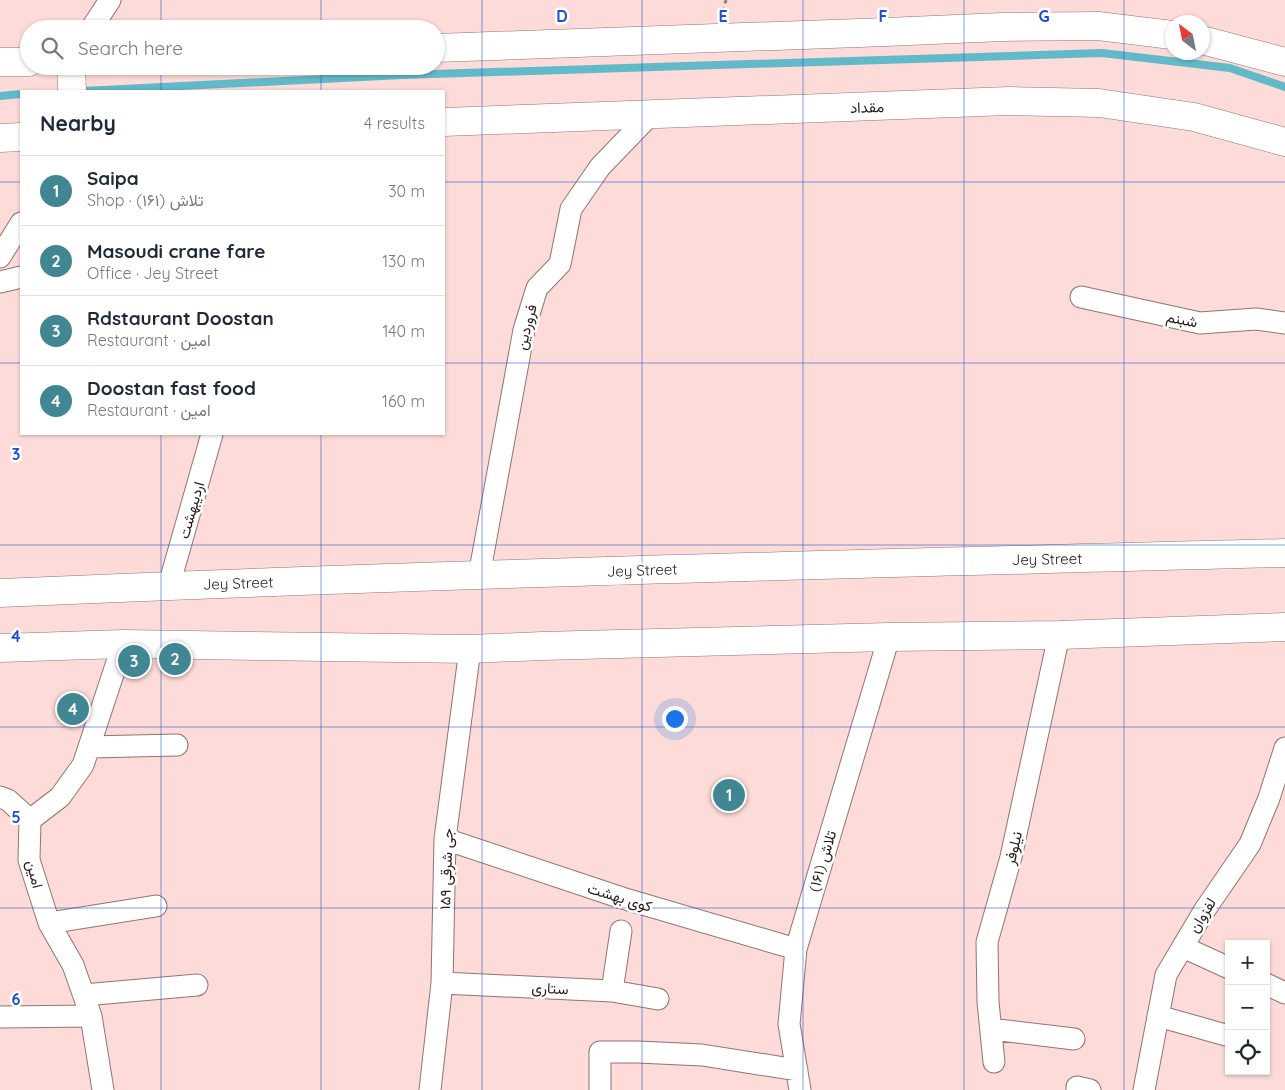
<!DOCTYPE html>
<meta charset="utf-8">
<style>
body{margin:0;font-family:Quicksand,Vazirmatn,sans-serif;background:#f6f6f7;color:#1f2937}
.controls{position:absolute;right:15px;bottom:15px;display:grid;overflow:hidden;border-radius:0px;box-shadow:0 1px 4px #0004}
.controls button{width:45px;height:45px;display:grid;place-items:center;padding:0;border:0;border-bottom:1px solid #e0e1e3;background:#fff;color:#1f2937;font:25px sans-serif}
.compass{position:absolute;left:1165px;top:15px;width:45px;height:45px;border-radius:50%;background:#fff;box-shadow:0 1px 4px #0004;rotate:328deg}
.you{position:absolute;left:674px;top:718px;width:18px;height:18px;margin:-12px;border:4px solid #fff;border-radius:50%;background:#1a73e8;box-shadow:0 0 0 8px #1a73e833}
.badge{display:grid;place-items:center;width:32px;height:32px;border-radius:50%;background:#418793;color:#fff;font-size:16px;font-weight:700}
.pin{position:absolute;translate:-50% -50%;border:2px solid #fff;box-shadow:0 1px 5px #0006}
.list{margin:0;padding:0;list-style:none}
h2{display:flex;justify-content:space-between;align-items:center;height:65px;margin:0;padding:0 20px;font-size:21px}
h2 small{font-size:16px;font-weight:400;color:#747a83}
.list li{display:grid;grid-template-columns:32px 1fr auto;gap:15px;align-items:center;box-sizing:border-box;height:70px;padding:0 20px;border-top:1px solid #e0e1e3}
.list b{display:block;font-size:19px;white-space:nowrap}
.list p{margin:0;font-size:16px;white-space:nowrap;color:#747a83}
.list em{font-size:16px;font-style:normal;color:#747a83}
.icon{flex:none;width:28px;height:28px;fill:none;stroke:currentColor;stroke-width:2;stroke-linecap:round;stroke-linejoin:round}
.map{position:relative;flex:none;width:1285px;height:1090px;overflow:hidden}
.search{position:absolute;background:#fff;box-shadow:0 1px 4px #0004;left:20px;top:20px;width:425px;height:55px;display:flex;align-items:center;gap:12px;box-sizing:border-box;padding:0 18px;border-radius:28px;color:#747a83;font-size:19px}
.panel{position:absolute;background:#fff;box-shadow:0 1px 4px #0004;left:20px;top:90px;width:425px;height:345px;border-radius:0px}
.map>svg:first-child{display:block}
.lines{fill:none;stroke-linecap:round;stroke-linejoin:round}
.stream{stroke:#62b9c8;stroke-width:8}
.minor-casing{stroke:#927472;stroke-width:23}
.secondary-casing{stroke:#927472;stroke-width:29}
.primary-casing{stroke:#927472;stroke-width:29}
.path{stroke:#927c7a;stroke-width:3;stroke-dasharray:4 4;stroke-linecap:butt}
.minor{stroke:#fff;stroke-width:21}
.secondary{stroke:#fff;stroke-width:28}
.primary{stroke:#fff;stroke-width:28}
.grid{fill:none;stroke:#1d4ed8;stroke-width:1;stroke-opacity:0.55}
.labels{text-anchor:middle;dominant-baseline:central;stroke-width:5;stroke-linejoin:round;paint-order:stroke}
.street-label{font-size:15px;fill:#261b1a;stroke:#fff}
.grid-label{font-size:16px;text-anchor:middle;font-weight:bold;fill:#1d4ed8;stroke:#fff;stroke-width:5;stroke-linejoin:round;paint-order:stroke}
</style>
<div class="map">
<svg width="1285" height="1090" viewBox="0 0 1285 1090">
<rect width="100%" height="100%" fill="#fcdbd8"/>
<g class="lines">
<path class="stream" d="M83 91 402 75 1102 53 1230 68 1285 87
M0 96 21 94"/>
<g class="minor-casing">
<path id="minor" d="M91 29 110 0
M0 257 21 223
M0 282 21 277
M1081 297 1200 323 1256 319 1285 323
M479 576 524 330 537 288 560 264 571 209 600 167 650 115
M169 585 212 434
M89 747 177 745
M0 797 8 800 30 820
M445 839 622 898 796 949
M49 923 156 906
M1183 947 1229 968
M442 983 612 991 658 999
M1266 984 1285 993
M612 991 621 931
M84 995 197 985
M1158 1016 1229 1036
M0 1017 91 1016
M991 1029 1074 1039
M994 1062 988 1002 987 942 1011 857 1059 635
M103 1090 91 1016 73 965 49 923 29 860 30 820 60 797 83 765 123 644
M430 1090 442 983 445 839 470 649
M600 1090V1052H638L702 1055 797 1070
M800 1090 789 1024 796 949 889 637
M1077 1090V1087L1090 1090
M1144 1090 1166 975 1204 911 1250 844 1269 798 1285 748"/>
</g>
<g class="secondary-casing">
<path id="secondary" d="M1202 40 1285 62
M436 48 886 32 1002 27 1098 26 1172 35
M0 62H29
M71 66 72 91
M444 122 1009 101 1099 103 1194 117 1285 142
M0 138 21 137"/>
</g>
<g class="primary-casing">
<path id="primary" d="M0 593C428 574 857 564 1285 553
M0 648 123 644 470 649 542 646 889 637 1059 635 1285 627"/>
</g>
<path class="path" d="M723 11 726 0"/>
<use href="#minor" class="minor"/>
<use href="#secondary" class="secondary"/>
<use href="#primary" class="primary"/>
</g>
<path class="grid" d="M161 0V29M321 0V29M482 0V1090M642 0V1090M803 0V1090M964 0V1090M1124 0V1090M161 66V91M321 66V91M0 182H21M444 182H1285M0 363H21M444 363H1285M161 434V1090M321 434V1090M0 545H1285M0 727H1285M0 908H1285"/>
<g class="labels">
<g class="street-label">
<text transform="translate(867 107) rotate(-2)">مقداد</text>
<text transform="translate(1182 319) rotate(11)">شبنم</text>
<text transform="translate(526 327) rotate(-76)">فروردین</text>
<text transform="translate(191 510) rotate(-74)">اردیبهشت</text>
<text transform="translate(1047 559) rotate(-1)">Jey Street</text>
<text transform="translate(642 570) rotate(-2)">Jey Street</text>
<text transform="translate(238 583) rotate(-2)">Jey Street</text>
<text transform="translate(1013 848) rotate(-77)">نیلوفر</text>
<text transform="translate(822 861) rotate(-73)">تلاش (۱۶۱)</text>
<text transform="translate(446 869) rotate(-88)">جی شرقی ۱۵۹</text>
<text transform="translate(35 874) rotate(76)">امین</text>
<text transform="translate(620 897) rotate(17)">کوی بهشت</text>
<text transform="translate(1202 915) rotate(-58)">لفزوان</text>
<text transform="translate(550 988) rotate(3)">ستاری</text>
</g>
</g>
<g class="grid-label">
<text x="562" y="22">D</text>
<text x="723" y="22">E</text>
<text x="883" y="22">F</text>
<text x="1044" y="22">G</text>
<text x="16" y="460">3</text>
<text x="16" y="642">4</text>
<text x="16" y="823">5</text>
<text x="16" y="1005">6</text>
</g>
</svg>
<div class="controls">
<button>+</button>
<button>−</button>
<button><svg class="icon" aria-label="locate" viewBox="0 0 24 24"><circle cx="12" cy="12" r="6"/><path d="M12 2v4M12 18v4M2 12h4M18 12h4"/></svg></button>
</div>
<svg class="compass" viewBox="-18 -18 36 36"><path d="M0-13l5 13h-10z" fill="#e53935"/><path d="M0 13l5-13h-10z" fill="#747a83"/></svg>
<div class="you"></div>
<div class="pin badge" style="left:729px;top:795px">1</div>
<div class="pin badge" style="left:175px;top:659px">2</div>
<div class="pin badge" style="left:134px;top:661px">3</div>
<div class="pin badge" style="left:73px;top:709px">4</div>
<div class="search"><svg class="icon" aria-label="search" viewBox="0 0 24 24"><circle cx="10" cy="10" r="6"/><path d="M15 15l6 6"/></svg>Search here</div>
<section class="panel">
<h2>Nearby<small>4 results</small></h2>
<ul class="list">
<li><span class="badge">1</span><div><b>Saipa</b><p>Shop · تلاش (۱۶۱)</p></div><em>30 m</em></li>
<li><span class="badge">2</span><div><b>Masoudi crane fare</b><p>Office · Jey Street</p></div><em>130 m</em></li>
<li><span class="badge">3</span><div><b>Rdstaurant Doostan</b><p>Restaurant · امین</p></div><em>140 m</em></li>
<li><span class="badge">4</span><div><b>Doostan fast food</b><p>Restaurant · امین</p></div><em>160 m</em></li>
</ul>
</section>
</div>
